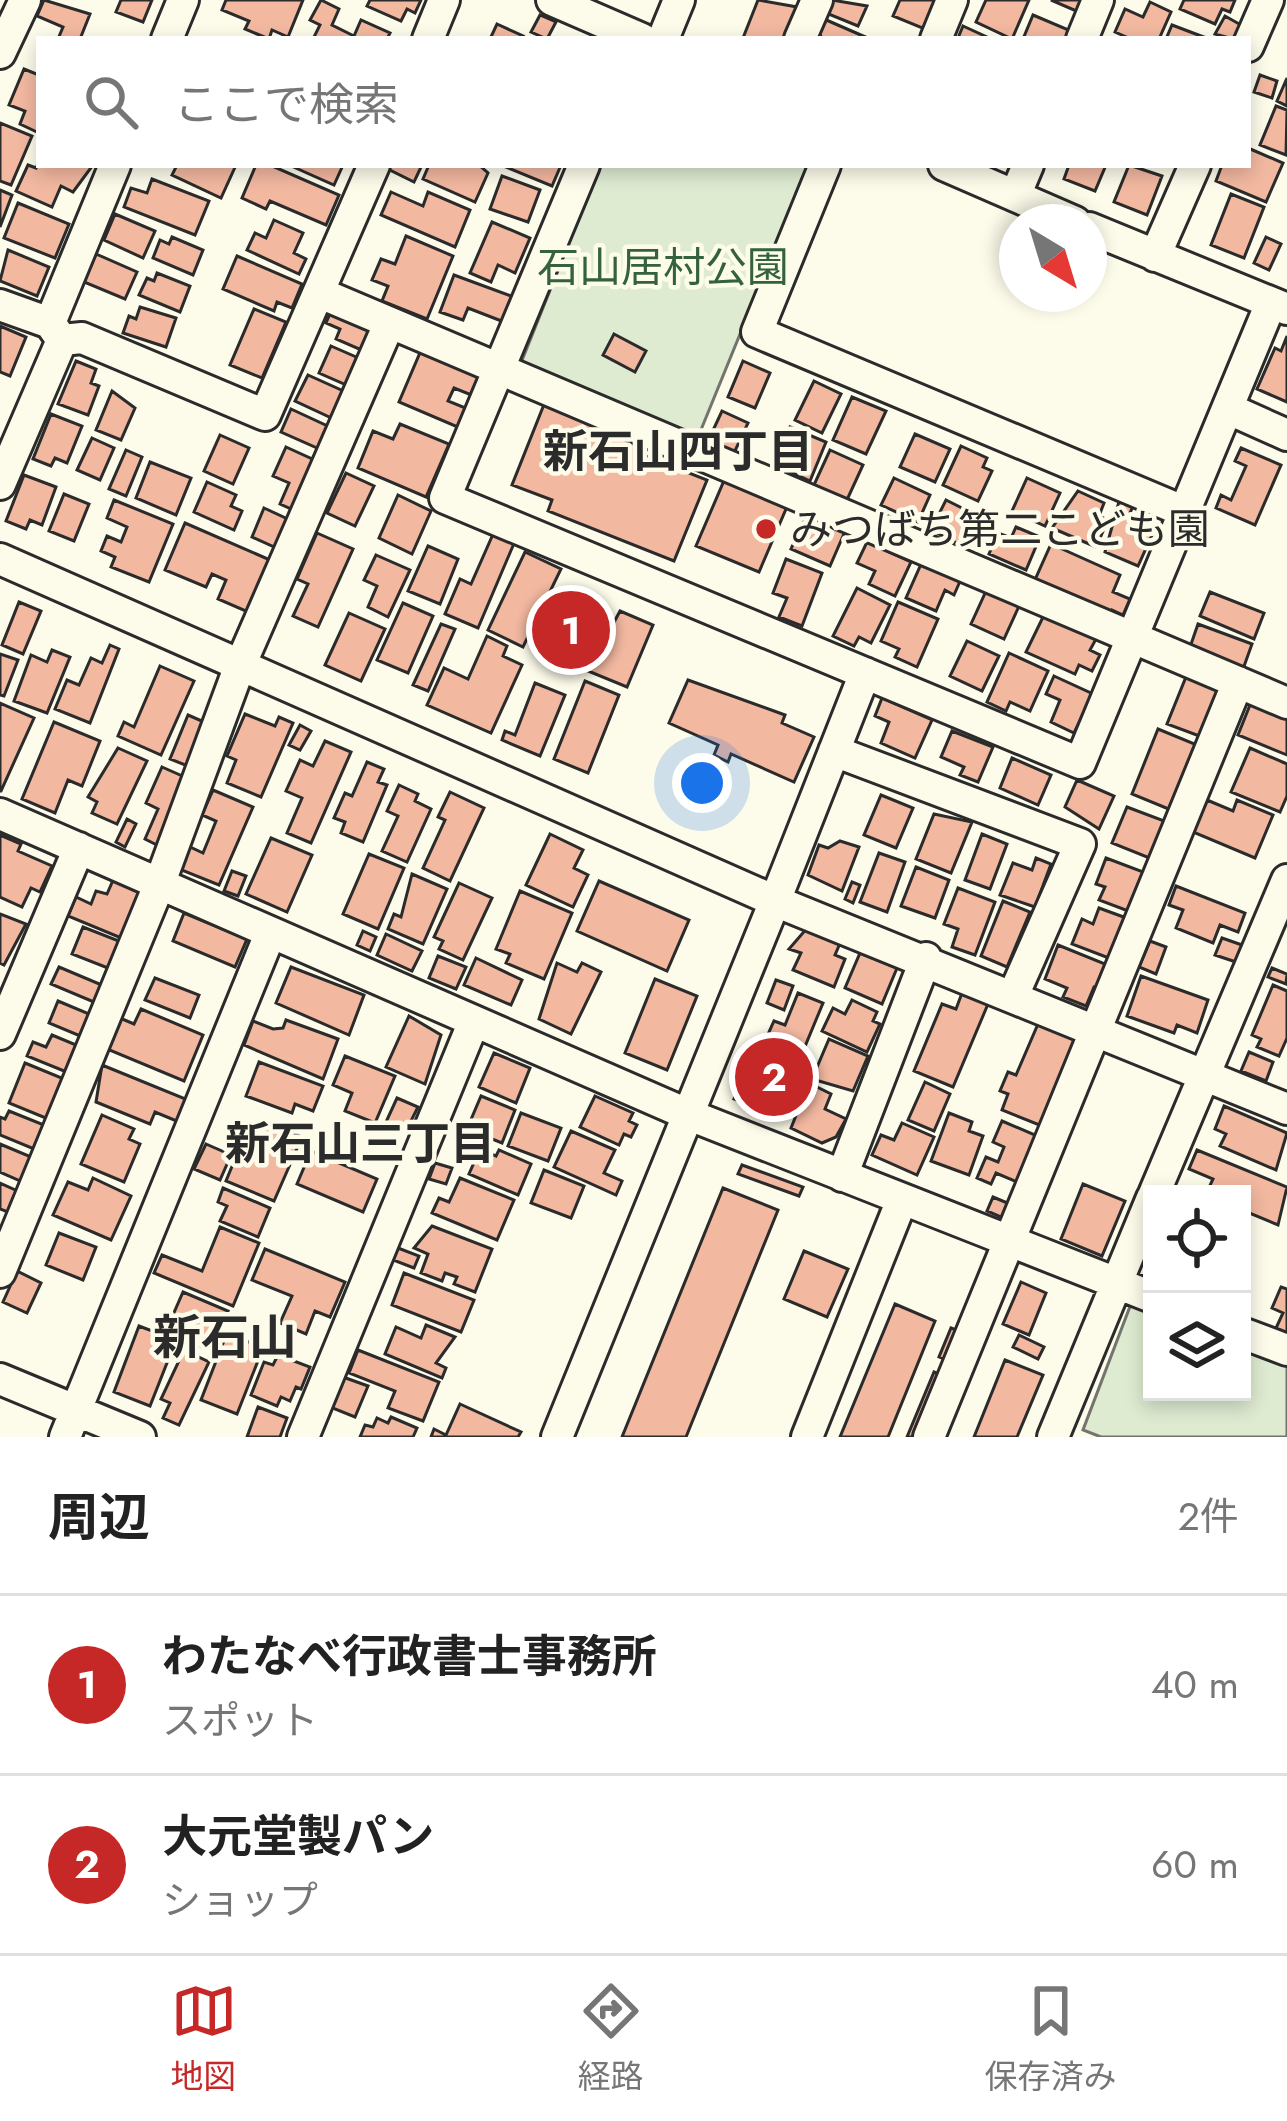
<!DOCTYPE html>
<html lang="ja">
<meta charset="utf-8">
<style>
body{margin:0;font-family:Jost,"Noto Sans JP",sans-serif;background:#f6f6f6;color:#222}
.controls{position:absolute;right:36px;bottom:36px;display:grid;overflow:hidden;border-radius:0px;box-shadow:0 6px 18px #0003}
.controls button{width:108px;height:108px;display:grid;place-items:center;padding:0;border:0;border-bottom:3px solid #e0e0e0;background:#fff;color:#222;font:60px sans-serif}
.compass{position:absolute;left:999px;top:204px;width:108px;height:108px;border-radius:50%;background:#fff;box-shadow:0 6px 18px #0003;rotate:142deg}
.you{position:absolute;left:702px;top:783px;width:42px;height:42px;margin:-30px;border:9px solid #fff;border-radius:50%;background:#1a73e8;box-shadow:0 0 0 18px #1a73e833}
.badge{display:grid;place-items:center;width:78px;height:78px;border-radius:50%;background:#c62828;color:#fff;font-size:39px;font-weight:700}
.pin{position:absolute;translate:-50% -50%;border:6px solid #fff;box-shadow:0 3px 12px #0006}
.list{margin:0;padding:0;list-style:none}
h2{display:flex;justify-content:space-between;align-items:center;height:156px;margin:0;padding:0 48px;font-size:51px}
h2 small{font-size:39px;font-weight:400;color:#767676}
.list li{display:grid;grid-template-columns:78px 1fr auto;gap:36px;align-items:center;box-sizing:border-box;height:180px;padding:0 48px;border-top:3px solid #e0e0e0}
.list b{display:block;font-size:45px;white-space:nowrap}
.list p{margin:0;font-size:39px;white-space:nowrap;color:#767676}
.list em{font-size:39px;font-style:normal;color:#767676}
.icon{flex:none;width:66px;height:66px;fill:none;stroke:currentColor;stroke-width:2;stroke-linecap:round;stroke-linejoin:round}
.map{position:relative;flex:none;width:1287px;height:1437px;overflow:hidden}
.search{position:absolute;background:#fff;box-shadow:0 6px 18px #0003;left:36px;right:36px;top:36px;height:132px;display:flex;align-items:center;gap:30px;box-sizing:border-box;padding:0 42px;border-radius:0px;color:#767676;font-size:45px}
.sheet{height:516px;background:#fff}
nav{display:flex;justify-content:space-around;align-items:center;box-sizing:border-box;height:168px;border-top:3px solid #e0e0e0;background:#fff;font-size:33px;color:#767676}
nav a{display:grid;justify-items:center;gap:6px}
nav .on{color:#c62828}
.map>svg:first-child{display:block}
.green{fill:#deebd1;stroke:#74746e;stroke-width:3}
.building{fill:#f2b8a0;stroke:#2b2b2b;stroke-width:3}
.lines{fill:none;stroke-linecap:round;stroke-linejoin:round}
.minor-casing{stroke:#2b2b2b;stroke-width:36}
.minor{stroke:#fdfbea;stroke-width:30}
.poi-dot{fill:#c62828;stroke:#fdfbea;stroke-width:4.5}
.labels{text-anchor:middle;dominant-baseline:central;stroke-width:9;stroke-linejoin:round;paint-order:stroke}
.park-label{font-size:42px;fill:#34623c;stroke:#fdfbea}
.poi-label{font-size:42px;fill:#2b2b2b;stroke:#fdfbea;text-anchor:start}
.neighbourhood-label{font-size:45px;font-weight:bold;fill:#2b2b2b;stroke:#fdfbea}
.quarter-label{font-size:48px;font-weight:bold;fill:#2b2b2b;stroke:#fdfbea}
</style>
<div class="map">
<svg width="1287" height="1437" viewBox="0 0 1287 1437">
<rect width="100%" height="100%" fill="#fdfbea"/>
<path class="green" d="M600 165H809L696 442 519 368Z
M1134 1296 1152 1303V1392H1242V1339L1287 1357V1437H1101L1083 1430Z"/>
<path class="building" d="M44 0 90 14 80 39H58L63 27 37 16Z
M121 0H152L143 22 116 12Z
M226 0H303L288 37 272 30 269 39 245 29 249 21 222 10Z
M321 0 339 9 332 25 354 36 361 20 390 33 387 39H313L320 25 310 20Z
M370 0H421L415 13 407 9 401 21 367 6Z
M758 0 797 7 784 39 743 38Z
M832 0 867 6 858 26 826 13Z
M900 0H938L932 32 893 16Z
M986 0H1029L1012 39 976 22Z
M1051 0H1087L1081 13Z
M1184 0H1235L1230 12 1222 9 1215 24 1180 9Z
M1150 2 1171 12 1159 39H1131L1115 32 1125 9 1143 17Z
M540 15 556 22 547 39 531 32Z
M1033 15 1071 31 1068 39H1023Z
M1225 16 1241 25 1233 39 1215 34Z
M824 19 870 39H823L818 32Z
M497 24 523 36 521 39H490Z
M1172 25 1209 39H1166Z
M963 26 989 38 988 39 958 38Z
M24 69 39 75V133L20 124 25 111 9 105Z
M1260 75 1277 81 1272 98 1254 92Z
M1287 78V106L1277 101Z
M1276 106 1287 110 1286 155 1260 145Z
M0 123 32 136 11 185 0 181Z
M1248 148 1283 163 1266 202 1216 181 1222 165H1248Z
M39 161V165H93L73 192 61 186 52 207 16 191 28 165 36 168Z
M177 165H236L221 198 172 175Z
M256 165H270L339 195 326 225 270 201 266 209 242 198Z
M289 165H343L334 185Z
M390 165H422L414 182 388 169Z
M429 165H479L488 173 475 202 423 179Z
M501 165H561L552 186Z
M1069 165H1106L1095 191 1064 179Z
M1129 165 1162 176 1147 215 1114 202Z
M502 176 540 190 528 222 490 209Z
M152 179 209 201 195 235 124 207 131 188 147 193Z
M0 190 12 195 0 227Z
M391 192 423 206 428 192 470 210 455 247 381 215Z
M1231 194 1264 207 1244 258 1211 245Z
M18 203 69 224 55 258 4 238Z
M115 214 155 231 143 258 104 240Z
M274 220 303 233 294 253 306 259 299 274 247 250 255 233 266 238Z
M492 222 530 238 515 273 498 265 491 282 470 273Z
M406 236 453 256 427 319 382 301 388 286 372 280 381 259 395 264Z
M172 237 203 250 193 275 153 258 160 240 169 244Z
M1266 237 1281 244 1269 270 1254 263Z
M8 250 49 267 37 296 0 281Z
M96 254 137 272 125 299 84 282Z
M237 256 302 284 292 308 277 302 274 311 223 289Z
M157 273 190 286 180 312 139 295 147 278 154 281Z
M454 275 514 297 504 322 468 308 463 320 440 312Z
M140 307 176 318 166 347 123 333 129 316 136 319Z
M254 309 286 322 262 378 230 365Z
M332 309 376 328 366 352 336 339 340 329 326 323Z
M0 326 26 337 10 376 0 372Z
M614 334 646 351 635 372 603 355Z
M1287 336V402L1257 389 1275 348 1281 351Z
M331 346 363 360 351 387 319 373Z
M422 348 483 374 474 396 454 388 448 401 468 409 460 428 399 402Z
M76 361 96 369 91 383 99 386 88 415 58 404Z
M743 361 770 373 755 408 728 397Z
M308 375 350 394 338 421 295 401Z
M814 381 841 394 822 433 795 420Z
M112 391 135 408 121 440 96 430Z
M852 397 886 411 866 454 833 440Z
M545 402 643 440 638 453 707 480 674 561 548 511 552 500 512 485Z
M291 409 334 429 324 451 281 432Z
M722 411 748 423 734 453 708 441Z
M51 414 82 426 67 463 55 458 51 466 33 459Z
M400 424 449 444 426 497 358 468 373 431 393 439Z
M790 427 826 442 810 481 789 471 795 457 780 451Z
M915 434 950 449 935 482 900 467Z
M220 435 249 448 233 484 204 471Z
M92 438 114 448 100 480 77 470Z
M961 446 987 458 983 467 992 471 978 501 943 485Z
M286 447 321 463 298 512 280 504 289 483 273 476Z
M1241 448 1281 465 1255 525 1216 508 1221 495 1231 500 1246 466 1235 461Z
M126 450 142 457 126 496 109 489Z
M830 450 863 465 846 502 813 487Z
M150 462 191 478 176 515 136 498Z
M346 473 374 486 355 526 327 513Z
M24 475 56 487 42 525 30 520 26 529 6 521Z
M726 476 789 502 759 572 696 546Z
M894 478 930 495 918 522 881 505Z
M1027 478 1060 493 1045 526 1012 511Z
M207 482 236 495 231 506 242 511 234 530 194 512Z
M1078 491 1104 503 1099 516 1108 520 1096 547 1052 528Z
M64 494 89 504 74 541 49 531Z
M398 495 431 511 412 554 379 538Z
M1120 498 1134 504 1130 513 1157 524 1138 566 1105 552Z
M114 500 173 524 149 582 111 567 115 557 101 551 107 536 121 542 127 527 107 518Z
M946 500 976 515 961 545 931 530Z
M264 508 294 522 281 550 252 537Z
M807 513 846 529 830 566 791 549Z
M185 523 277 563 255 615 218 599 226 580 212 574 206 587 165 570Z
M1016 527 1040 537 1026 570 989 554 998 533 1011 538Z
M494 532 515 541 478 628 445 614 460 579 471 584Z
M317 533 353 549 318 627 293 616 308 584 297 579Z
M867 542 911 562 895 596 869 584 875 571 857 563Z
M1051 544 1120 575 1113 592 1130 599 1123 615 1112 610 1110 616 1034 582Z
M428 546 458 559 440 604 408 591Z
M525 552 561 569 523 647 488 630Z
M376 555 410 570 388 617 368 607 377 586 364 580Z
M786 559 822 573 802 626 779 617 787 598 773 593Z
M922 562 961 579 954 595 945 590 936 611 906 598Z
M857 588 890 605 871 643 859 637 854 646 833 636Z
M987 589 1020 604 1004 639 971 624Z
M1210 592 1264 613 1254 639 1200 616Z
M576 597 604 609 579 666 539 649 558 606 570 611Z
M19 602 41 611 23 654 2 645Z
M898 602 938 619 917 667 895 657 899 649 881 641Z
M403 603 433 616 408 673 377 660Z
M620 611 653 625 627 687 588 671Z
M349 613 385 629 361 681 325 665Z
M1044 615 1096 639 1090 650 1100 655 1092 671 1079 665 1075 674 1026 652Z
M441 624 455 629 428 691 413 685Z
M1198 624 1252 644 1243 669 1189 650Z
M487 636 507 646 503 656 522 665 491 733 427 705 444 668 468 679Z
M967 641 999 656 982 691 950 676Z
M110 645 119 649 90 723 55 709 67 680 79 685 91 658 102 663Z
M52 650 70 657 47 713 14 701 31 655 47 662Z
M1009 653 1048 671 1030 711 1010 702 1006 711 987 702Z
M0 654 18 660 4 696 0 695Z
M160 666 194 681 161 755 118 736 124 722 134 727Z
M1188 672 1222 685 1202 737 1167 724Z
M1054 676 1093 694 1074 733 1051 722 1060 700 1046 694Z
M688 680 785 715 782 723 814 737 794 782 731 754 728 762 714 755 718 745 669 723Z
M585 681 619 695 588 773 554 759Z
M535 683 565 695 540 756 502 740 505 731 515 735Z
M882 698 932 720 915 758 881 743 889 722 875 716Z
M1252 700 1287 714V755L1238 735Z
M0 703 34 718 1 791H0Z
M245 714 275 726 279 717 293 723 261 797 227 783 236 760 227 756Z
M188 715 211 725 193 768 170 759Z
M54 722 100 741 82 786 68 780 55 813 22 799Z
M300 725 311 731 300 750 289 745Z
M1158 729 1197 745 1171 810 1132 794Z
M952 731 993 747 978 782 960 775 964 767 941 757Z
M325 741 351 752 311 843 287 833 302 798 286 791 300 760 313 766Z
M118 748 147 761 117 824 92 813 97 802 88 797Z
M1250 748 1287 764V796L1280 812 1231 792Z
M1012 758 1051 775 1038 805 1000 788Z
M367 762 384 769 378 782 387 785 363 842 341 833 345 822 334 818 345 793 352 796Z
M162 767 189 779 159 846 145 839 158 809 146 803Z
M1077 780 1114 796 1099 829 1065 807Z
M399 785 418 794 415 801 431 809 407 862 382 851 398 816 387 811Z
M213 790 253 807 219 885 179 869 188 846 203 853 216 821 202 815Z
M450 792 484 808 450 881 423 868 445 820 438 817Z
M881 795 913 808 896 848 864 835Z
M1207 800 1233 811 1237 800 1273 815 1255 858 1193 832Z
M1127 807 1167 822 1152 859 1112 843Z
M934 814 972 822 951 873 916 859Z
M127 819 136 824 125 847 116 842Z
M550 834 583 850 574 868 588 875 573 907 526 885Z
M982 834 1007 844 990 889 965 880Z
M0 835 21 844 18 851 52 866 40 892 31 888 22 907 0 897Z
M271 838 312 855 287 912 246 894Z
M840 841 859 847 842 891 808 875 819 845 828 848Z
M879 853 905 862 887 912 860 902Z
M369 854 404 868 378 929 343 914Z
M1036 858 1051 864 1035 907 1000 895 1013 863 1032 870Z
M1106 858 1146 873 1131 912 1099 900 1105 887 1096 884Z
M916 867 949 880 935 918 901 906Z
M232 871 246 876 238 896 224 891Z
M412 874 447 889 423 944 388 929 394 914 401 917Z
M114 878 146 892 126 940 68 916 76 897 91 904 96 891 107 894Z
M599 881 689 920 667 971 577 931Z
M852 882 860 885 853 903 845 899Z
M459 883 492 898 463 960 439 949 443 941 434 937Z
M1176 886 1245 913 1238 932 1220 925 1213 943 1176 928 1183 910 1169 905Z
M958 888 995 902 975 955 952 947 958 929 944 924Z
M520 891 572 913 544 979 506 963 510 954 496 949Z
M1003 901 1030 912 1007 967 981 956Z
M1099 908 1129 919 1114 960 1072 944 1082 919 1093 924Z
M184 913 247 939 235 967 173 941Z
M0 914 26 924 4 965 0 963Z
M83 927 124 943 113 970 72 954Z
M808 927 841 941 835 955 845 959 834 987 793 970 801 953 789 949Z
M363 931 376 937 370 951 357 945Z
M386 934 422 951 412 971 377 955Z
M1222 938 1242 945 1236 962 1215 955Z
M1150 941 1166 947 1156 974 1139 967Z
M1058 945 1110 966 1101 989 1094 987 1086 1006 1063 997 1067 988 1045 979Z
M860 953 897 968 882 1004 845 988Z
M438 956 466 967 456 989 429 978Z
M476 958 522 980 511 1005 464 985Z
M557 963 577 972 582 963 601 972 571 1034 539 1019Z
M59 967 109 988 101 1005 51 984Z
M291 967 364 995 349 1035 276 1003Z
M1272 968 1287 974 1286 984 1268 977Z
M1141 976 1208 1000 1197 1033 1177 1025 1174 1033 1127 1016Z
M155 978 199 995 190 1018 145 1000Z
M655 979 697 996 667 1070 625 1053Z
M776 980 793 986 784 1010 767 1003Z
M1273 985 1287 991V1038L1279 1056 1257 1047 1261 1039 1252 1035Z
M798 993 823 1003 801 1056 765 1041 774 1021 785 1025Z
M962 993 988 1004 953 1087 914 1071 942 1004 956 1009Z
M852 1000 877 1012 873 1021 880 1024 867 1052 822 1031 833 1008 845 1014Z
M58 1001 94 1016 85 1038 49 1023Z
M141 1009 203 1035 184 1081 107 1049 120 1018 134 1024Z
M409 1016 441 1035 425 1084 386 1067Z
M286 1020 338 1039 323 1079 244 1045 253 1021 273 1029 283 1028Z
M1038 1024 1082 1043 1047 1128 1002 1110 1008 1094 1000 1091 1008 1072 1016 1075Z
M52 1035 81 1047 69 1073 27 1056 33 1042 46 1047Z
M829 1039 868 1056 853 1091 812 1079Z
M1249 1052 1273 1062 1266 1081 1241 1071Z
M494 1053 530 1068 516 1103 479 1087Z
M753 1053 795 1070 776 1116 734 1099Z
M345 1056 395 1076 375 1123 345 1111 352 1093 333 1085Z
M259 1062 323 1086 313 1111 295 1104 292 1113 246 1096Z
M25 1063 69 1081 53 1121 9 1103Z
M102 1065 188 1100 179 1122 155 1112 150 1124 96 1102Z
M925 1082 950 1094 934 1131 908 1120Z
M809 1083 831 1094 825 1109 846 1119 836 1137 822 1143 791 1128Z
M481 1096 515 1110 502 1143 467 1129Z
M595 1096 633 1113 629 1121 637 1125 631 1137 624 1134 619 1145 580 1127Z
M397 1098 418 1107 406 1131 386 1122Z
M1224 1106 1287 1133 1276 1170 1220 1146 1226 1134 1215 1129Z
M9 1111 49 1127 39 1151 0 1135V1117L5 1119Z
M521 1113 561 1128 548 1161 508 1146Z
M949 1113 972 1122 969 1131 983 1136 969 1175 931 1161Z
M102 1115 134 1129 129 1139 140 1144 124 1182 81 1164Z
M1002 1121 1042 1138 1022 1184 996 1173 991 1184 977 1178 986 1157 998 1162 1004 1147 993 1142Z
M267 1122 302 1137 274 1201 226 1181 240 1147 254 1153Z
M902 1123 934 1137 917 1175 872 1155 881 1135 894 1140Z
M571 1131 615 1150 604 1173 622 1181 616 1195 554 1167Z
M0 1144 36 1159 25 1183 0 1172Z
M206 1144 231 1155 220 1180 194 1169Z
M480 1149 496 1156 499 1150 531 1164 518 1195 469 1174Z
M1197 1150 1287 1187 1278 1225 1242 1210V1194H1206L1213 1179 1189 1169Z
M311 1151 377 1179 363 1212 297 1184Z
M435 1163 452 1168 446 1184 429 1179Z
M742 1165 803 1187 799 1196 738 1174Z
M544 1170 584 1186 571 1218 531 1203Z
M93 1178 131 1196 111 1240 53 1215 68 1182 88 1190Z
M460 1178 514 1200 497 1240 432 1213 439 1198 449 1202Z
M0 1183 22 1193 13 1214 0 1209Z
M1083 1184 1125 1201 1102 1256 1061 1239Z
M223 1188 270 1208 258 1237 220 1221 227 1206 218 1202Z
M723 1188 778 1210 686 1437H622Z
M993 1197 1017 1207 1010 1221 987 1211Z
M432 1226 492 1249 475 1292 454 1284 457 1277 445 1273 442 1281 421 1273 428 1254 414 1248Z
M220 1227 259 1243 233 1306 154 1273 162 1255 202 1271Z
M59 1233 96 1247 83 1280 46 1265Z
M398 1248 419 1256 414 1268 393 1260Z
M265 1249 345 1282 330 1317 315 1311 306 1334 280 1323 292 1296 252 1280Z
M804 1251 848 1269 827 1317 784 1299Z
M17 1271 41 1283 27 1313 3 1302Z
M404 1273 474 1300 461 1332 392 1305Z
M1021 1282 1046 1293 1029 1335 1003 1324Z
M1281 1287 1287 1289V1333L1276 1328 1283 1313 1272 1308Z
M183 1292 228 1311 210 1350 166 1331Z
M895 1304 935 1321 888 1437H840Z
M426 1325 455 1337 436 1363 446 1368 442 1378 385 1354 396 1327 421 1338Z
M139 1326 176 1340 150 1406 114 1392Z
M951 1328 962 1332 950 1361 939 1357Z
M227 1333 263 1348 237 1414 201 1400Z
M1019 1335 1044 1347 1038 1359 1013 1347Z
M184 1350 209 1362 179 1425 163 1418 170 1403 161 1399Z
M358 1350 439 1382 423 1421 388 1408 395 1391 349 1373Z
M278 1355 310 1367 301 1389 296 1387 290 1401 281 1397 277 1406 251 1395 264 1362 273 1365Z
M1005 1360 1043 1375 1017 1437H974Z
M934 1372 946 1377 921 1437H907Z
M343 1377 368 1386 355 1417 330 1407Z
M460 1404 521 1432 518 1437H431L434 1429 446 1435Z
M258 1407 287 1418 280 1437H247Z
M391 1417 417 1428 413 1437H360L365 1425 373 1427 377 1418 388 1423Z"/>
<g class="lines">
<g class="minor-casing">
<path id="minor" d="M552 0 642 39
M167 39 183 0
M428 39 444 0
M663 39 679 0
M800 39 817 0
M936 39 952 0
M1082 39 1098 0
M1248 46 1268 0
M0 53 25 0
M584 165 445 498 1080 763 1271 303
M825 165 757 332 1183 511
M944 165 1075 222
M1015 196 1028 165
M1089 228 1287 309
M1155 256 1195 165
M320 293 1287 703
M0 305 50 323 62 340 82 338 265 415 374 165
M50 323 115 165
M1229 409 1287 435
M0 484 62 340
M0 559 775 901 557 1437
M865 673 775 901 1287 1109
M834 751 1080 844 1013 996
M0 814 687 1114 1152 1297
M0 1034 79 848
M842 1176 926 958
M1154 1194 1287 880
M0 1272 159 885 239 668 389 324
M1242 1333 1287 1350
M0 1379 140 1437
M65 1437 270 934
M303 1437 474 1021
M807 1437 901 1202
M929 1437 1238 682
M1053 1437 1152 1198"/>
</g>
<use href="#minor" class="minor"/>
</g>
<circle class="poi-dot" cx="766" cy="529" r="12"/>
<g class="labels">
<g class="park-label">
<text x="663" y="267">石山居村公園</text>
</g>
<g class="poi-label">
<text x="790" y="529">みつばち第二こども園</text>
</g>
<g class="neighbourhood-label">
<text x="678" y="451">新石山四丁目</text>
<text x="360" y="1143">新石山三丁目</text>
</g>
<g class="quarter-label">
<text x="225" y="1337">新石山</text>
</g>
</g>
</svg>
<div class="controls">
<button><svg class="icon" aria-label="locate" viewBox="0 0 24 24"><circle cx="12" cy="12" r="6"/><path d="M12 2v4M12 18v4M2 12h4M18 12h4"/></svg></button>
<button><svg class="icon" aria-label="layers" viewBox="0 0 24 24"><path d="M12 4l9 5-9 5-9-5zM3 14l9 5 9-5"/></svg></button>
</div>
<svg class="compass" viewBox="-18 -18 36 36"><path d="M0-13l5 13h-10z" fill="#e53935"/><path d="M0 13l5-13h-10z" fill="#767676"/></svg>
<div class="you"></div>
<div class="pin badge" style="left:571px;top:630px">1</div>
<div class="pin badge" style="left:774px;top:1077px">2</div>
<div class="search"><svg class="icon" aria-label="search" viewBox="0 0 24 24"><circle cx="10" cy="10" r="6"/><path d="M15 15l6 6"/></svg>ここで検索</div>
</div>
<section class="sheet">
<h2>周辺<small>2件</small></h2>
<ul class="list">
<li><span class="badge">1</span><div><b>わたなべ行政書士事務所</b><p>スポット</p></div><em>40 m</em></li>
<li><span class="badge">2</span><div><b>大元堂製パン</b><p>ショップ</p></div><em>60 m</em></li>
</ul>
</section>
<nav>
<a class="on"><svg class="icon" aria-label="map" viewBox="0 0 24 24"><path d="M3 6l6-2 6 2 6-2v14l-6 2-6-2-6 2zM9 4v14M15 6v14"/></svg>地図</a>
<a><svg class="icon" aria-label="directions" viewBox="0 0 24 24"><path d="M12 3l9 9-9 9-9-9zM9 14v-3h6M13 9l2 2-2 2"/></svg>経路</a>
<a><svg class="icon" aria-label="saved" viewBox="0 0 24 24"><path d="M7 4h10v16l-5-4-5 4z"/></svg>保存済み</a>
</nav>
